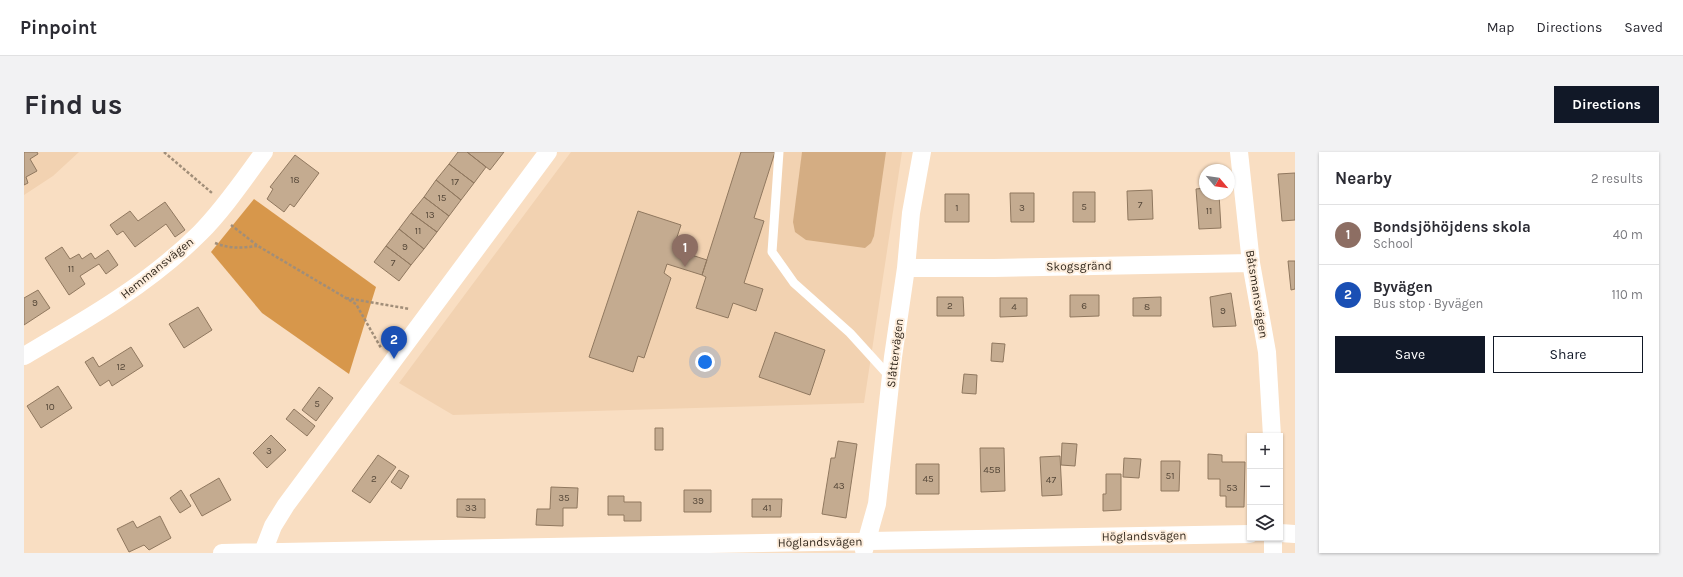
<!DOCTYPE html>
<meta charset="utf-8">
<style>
body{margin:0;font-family:Karla,sans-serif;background:#f2f2f3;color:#2b2b33}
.controls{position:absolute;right:12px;bottom:12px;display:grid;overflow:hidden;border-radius:0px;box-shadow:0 1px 3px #0004}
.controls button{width:36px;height:36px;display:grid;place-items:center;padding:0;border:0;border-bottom:1px solid #e1e1e2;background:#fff;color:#2b2b33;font:20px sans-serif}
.compass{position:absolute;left:1175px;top:12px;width:36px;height:36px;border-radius:50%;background:#fff;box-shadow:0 1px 3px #0004;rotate:119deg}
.you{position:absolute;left:681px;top:210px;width:14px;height:14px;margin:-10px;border:3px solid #fff;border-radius:50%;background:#1a73e8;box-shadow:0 0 0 6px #1a73e833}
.badge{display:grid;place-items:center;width:26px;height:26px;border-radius:50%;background:#111827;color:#fff;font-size:13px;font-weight:700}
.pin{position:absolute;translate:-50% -33px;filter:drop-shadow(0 1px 2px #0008)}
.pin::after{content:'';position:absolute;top:21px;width:14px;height:12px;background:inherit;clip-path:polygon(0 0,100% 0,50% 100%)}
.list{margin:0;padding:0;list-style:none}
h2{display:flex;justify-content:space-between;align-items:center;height:52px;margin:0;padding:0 16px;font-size:17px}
h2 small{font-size:13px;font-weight:400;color:#7c7c81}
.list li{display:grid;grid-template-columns:26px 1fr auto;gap:12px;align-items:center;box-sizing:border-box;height:60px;padding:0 16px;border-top:1px solid #e1e1e2}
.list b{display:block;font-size:15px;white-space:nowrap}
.list p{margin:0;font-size:13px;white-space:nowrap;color:#7c7c81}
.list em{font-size:13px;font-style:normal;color:#7c7c81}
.actions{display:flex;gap:8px;padding:12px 16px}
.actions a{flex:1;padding:9px 0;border:1px solid #111827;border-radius:0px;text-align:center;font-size:14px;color:#111827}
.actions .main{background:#111827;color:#fff}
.icon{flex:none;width:22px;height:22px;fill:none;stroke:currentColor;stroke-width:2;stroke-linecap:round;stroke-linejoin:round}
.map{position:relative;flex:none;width:1271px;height:401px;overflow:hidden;border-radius:0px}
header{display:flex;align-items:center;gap:24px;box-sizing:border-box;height:56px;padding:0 20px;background:#fff;border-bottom:1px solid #e1e1e2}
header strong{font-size:19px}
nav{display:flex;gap:22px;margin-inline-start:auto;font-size:14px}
.intro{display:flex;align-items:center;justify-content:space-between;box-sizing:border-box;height:96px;padding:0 24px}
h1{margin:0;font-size:28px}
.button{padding:10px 18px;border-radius:0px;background:#111827;color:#fff;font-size:14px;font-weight:700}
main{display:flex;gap:24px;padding:0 24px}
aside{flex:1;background:#fff;border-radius:0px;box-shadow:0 1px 3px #0004}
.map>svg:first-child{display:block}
.built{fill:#f2d2b1}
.green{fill:#d4ad83}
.forest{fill:#d7974b}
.building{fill:#c4ab90;stroke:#90785f}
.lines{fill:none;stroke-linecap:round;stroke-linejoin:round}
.path{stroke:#a18e79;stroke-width:2.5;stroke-dasharray:3 2;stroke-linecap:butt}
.lane{stroke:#fff;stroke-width:9}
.street{stroke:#fff;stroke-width:18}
.labels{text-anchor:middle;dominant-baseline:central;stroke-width:4;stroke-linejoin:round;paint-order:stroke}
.number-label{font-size:10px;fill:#564839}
.street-label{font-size:12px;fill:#31271c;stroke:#feeedd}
</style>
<header>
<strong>Pinpoint</strong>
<nav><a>Map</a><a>Directions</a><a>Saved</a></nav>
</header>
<div class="intro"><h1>Find us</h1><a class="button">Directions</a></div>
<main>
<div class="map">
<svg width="1271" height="401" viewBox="0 0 1271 401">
<rect width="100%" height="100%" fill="#f9dec2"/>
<path class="built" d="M0 0H55L29 24 0 43Z
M547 0H878L840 251 429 263 375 231Z"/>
<path class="green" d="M778 0H862L850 84 847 91 841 96 782 88 771 80 769 70Z"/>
<path class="forest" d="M230 47 352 135 325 222 238 161 187 100Z"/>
<path class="building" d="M0 0H13L14 2 6 7 13 19 2 25 4 31 0 33Z
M434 0H443L462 15 450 31 425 12Z
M443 0H480L466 18Z
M717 0H751L730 66 740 69 720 131 739 137 732 159 709 151 704 166 672 156 682 125 678 123Z
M271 3 295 21 270 55 266 52 260 60 243 47 249 37 246 35Z
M425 12 450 31 437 48 412 28Z
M1271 21V68L1258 69 1254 22Z
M412 28 437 48 425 64 400 45Z
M1181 36V42H1195L1197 76 1175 77 1172 37Z
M1128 38 1129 67 1104 68 1103 39Z
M1049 40H1071V70H1049Z
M986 41H1010V70H987Z
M921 42H945V70H921Z
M400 45 425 64 413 80 387 61Z
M141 50 161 78 151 85 142 72 111 95 99 79 93 83 86 73 106 59 114 69Z
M614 59 657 73 649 97 683 108 678 123 643 112 640 121 647 126 620 206 614 204 609 220 565 205Z
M387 61 413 80 400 97 375 77Z
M375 77 400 97 387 113 362 94Z
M362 94 387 113 375 129 350 110Z
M38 95 46 107 55 102 58 107 67 101 71 107 84 98 94 113 82 122 75 112 56 124 61 132 45 143 21 106Z
M1264 109H1271V137L1267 138Z
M14 138 26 156 0 173V146Z
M1207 141 1212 174 1189 175 1186 145Z
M1046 143H1075V164L1046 165Z
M913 145H939L940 164H913Z
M1137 145V164H1109V146Z
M976 146H1003V164L976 165Z
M174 155 188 178 160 196 145 172Z
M751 180 801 198 786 243 735 225Z
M968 191 981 192 979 210 967 209Z
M107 195 119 214 88 234 85 228 76 234 61 210 69 205 75 215Z
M940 222 953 223 952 242 938 241Z
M34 234 48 256 17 276 3 254Z
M295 235 309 246 292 269 278 258Z
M270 257 291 274 283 284 262 267Z
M631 276H639V298H631Z
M247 283 262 298 243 316 229 301Z
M814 289 833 292 822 366 798 362 807 306H811Z
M1038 291 1053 292 1051 314 1037 313Z
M956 296H980L981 339 957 340Z
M1184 302 1198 303V310H1221L1220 355H1202V344H1196V327H1184Z
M354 303 372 315 346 351 328 339Z
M1036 304 1038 343 1018 344 1016 305Z
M1100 306 1117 307 1115 326 1099 325Z
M1137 309H1156L1155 339H1137Z
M892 312H915V342H892Z
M375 318 385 324 377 337 367 330Z
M1082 322H1097V358L1079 359V342H1082Z
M195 326 207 348 178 364 166 343Z
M527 335 554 336 553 356H539V374L512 373 513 357H526Z
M157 338 167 354 156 361 146 346Z
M660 338H687V360H660Z
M584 344H600V350H617V369H600V363H584Z
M433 347H461V366L433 365Z
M728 347H758L757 365H728Z
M136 364 147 386 125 398 120 393 105 400 93 377 109 369 113 376Z"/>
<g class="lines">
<path class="path" d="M140 0 188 41
M207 73 234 94 332 152 357 196
M191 91C206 97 218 96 233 94
M322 146 386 157"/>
<path class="lane" d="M755 0 748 100 770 131 826 181 866 225"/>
<path class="street" d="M1215 0 1227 111 1243 200 1248 284
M882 116H970L1227 111
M0 204C62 168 125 132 176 81 200 57 220 27 240 0
M1256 381 1271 382
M1249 386V401
M840 398 853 352 869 205 882 116 887 61 898 0
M239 400 249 374 262 353 524 0
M198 401 1226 382"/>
</g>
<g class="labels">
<g class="number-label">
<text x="271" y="28">18</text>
<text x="431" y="30">17</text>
<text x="418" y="46">15</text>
<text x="1116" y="53">7</text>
<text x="1060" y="55">5</text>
<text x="933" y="56">1</text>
<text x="998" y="56">3</text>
<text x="1185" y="59">11</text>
<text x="406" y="63">13</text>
<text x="394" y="79">11</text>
<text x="381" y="95">9</text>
<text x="369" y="111">7</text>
<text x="47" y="117">11</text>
<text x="11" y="151">9</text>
<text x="926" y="154">2</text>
<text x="1060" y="154">6</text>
<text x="990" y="155">4</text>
<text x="1123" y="155">8</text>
<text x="1199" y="159">9</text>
<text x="97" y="215">12</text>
<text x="293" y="252">5</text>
<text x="26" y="255">10</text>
<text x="245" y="299">3</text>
<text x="968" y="318">45B</text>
<text x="1146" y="324">51</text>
<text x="350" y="327">2</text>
<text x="904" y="327">45</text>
<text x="1027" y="328">47</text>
<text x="815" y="334">43</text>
<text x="1208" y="336">53</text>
<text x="540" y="346">35</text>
<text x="674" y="349">39</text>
<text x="447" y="356">33</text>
<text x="743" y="356">41</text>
</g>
<g class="street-label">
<text transform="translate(1055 114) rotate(-1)">Skogsgränd</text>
<text transform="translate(133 116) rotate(-39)">Hemmansvägen</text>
<text transform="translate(1233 142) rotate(81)">Båtsmansvägen</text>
<text transform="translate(871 201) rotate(-83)">Slåttervägen</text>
<text transform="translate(1120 384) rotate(-1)">Höglandsvägen</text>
<text transform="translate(796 390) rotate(-1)">Höglandsvägen</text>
</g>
</g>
</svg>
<div class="controls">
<button>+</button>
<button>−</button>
<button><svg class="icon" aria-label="layers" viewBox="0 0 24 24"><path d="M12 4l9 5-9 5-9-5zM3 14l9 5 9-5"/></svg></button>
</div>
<svg class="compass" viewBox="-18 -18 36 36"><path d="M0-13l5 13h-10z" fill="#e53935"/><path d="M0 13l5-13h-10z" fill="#7c7c81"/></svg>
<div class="you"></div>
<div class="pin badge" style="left:661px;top:115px;background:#8d6e63">1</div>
<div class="pin badge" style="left:370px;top:207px;background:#1a4fb4">2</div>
</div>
<aside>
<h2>Nearby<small>2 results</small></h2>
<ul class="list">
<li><span class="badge" style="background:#8d6e63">1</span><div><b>Bondsjöhöjdens skola</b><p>School</p></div><em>40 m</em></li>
<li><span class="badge" style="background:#1a4fb4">2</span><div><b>Byvägen</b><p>Bus stop · Byvägen</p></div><em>110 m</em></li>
</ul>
<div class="actions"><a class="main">Save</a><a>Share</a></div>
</aside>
</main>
